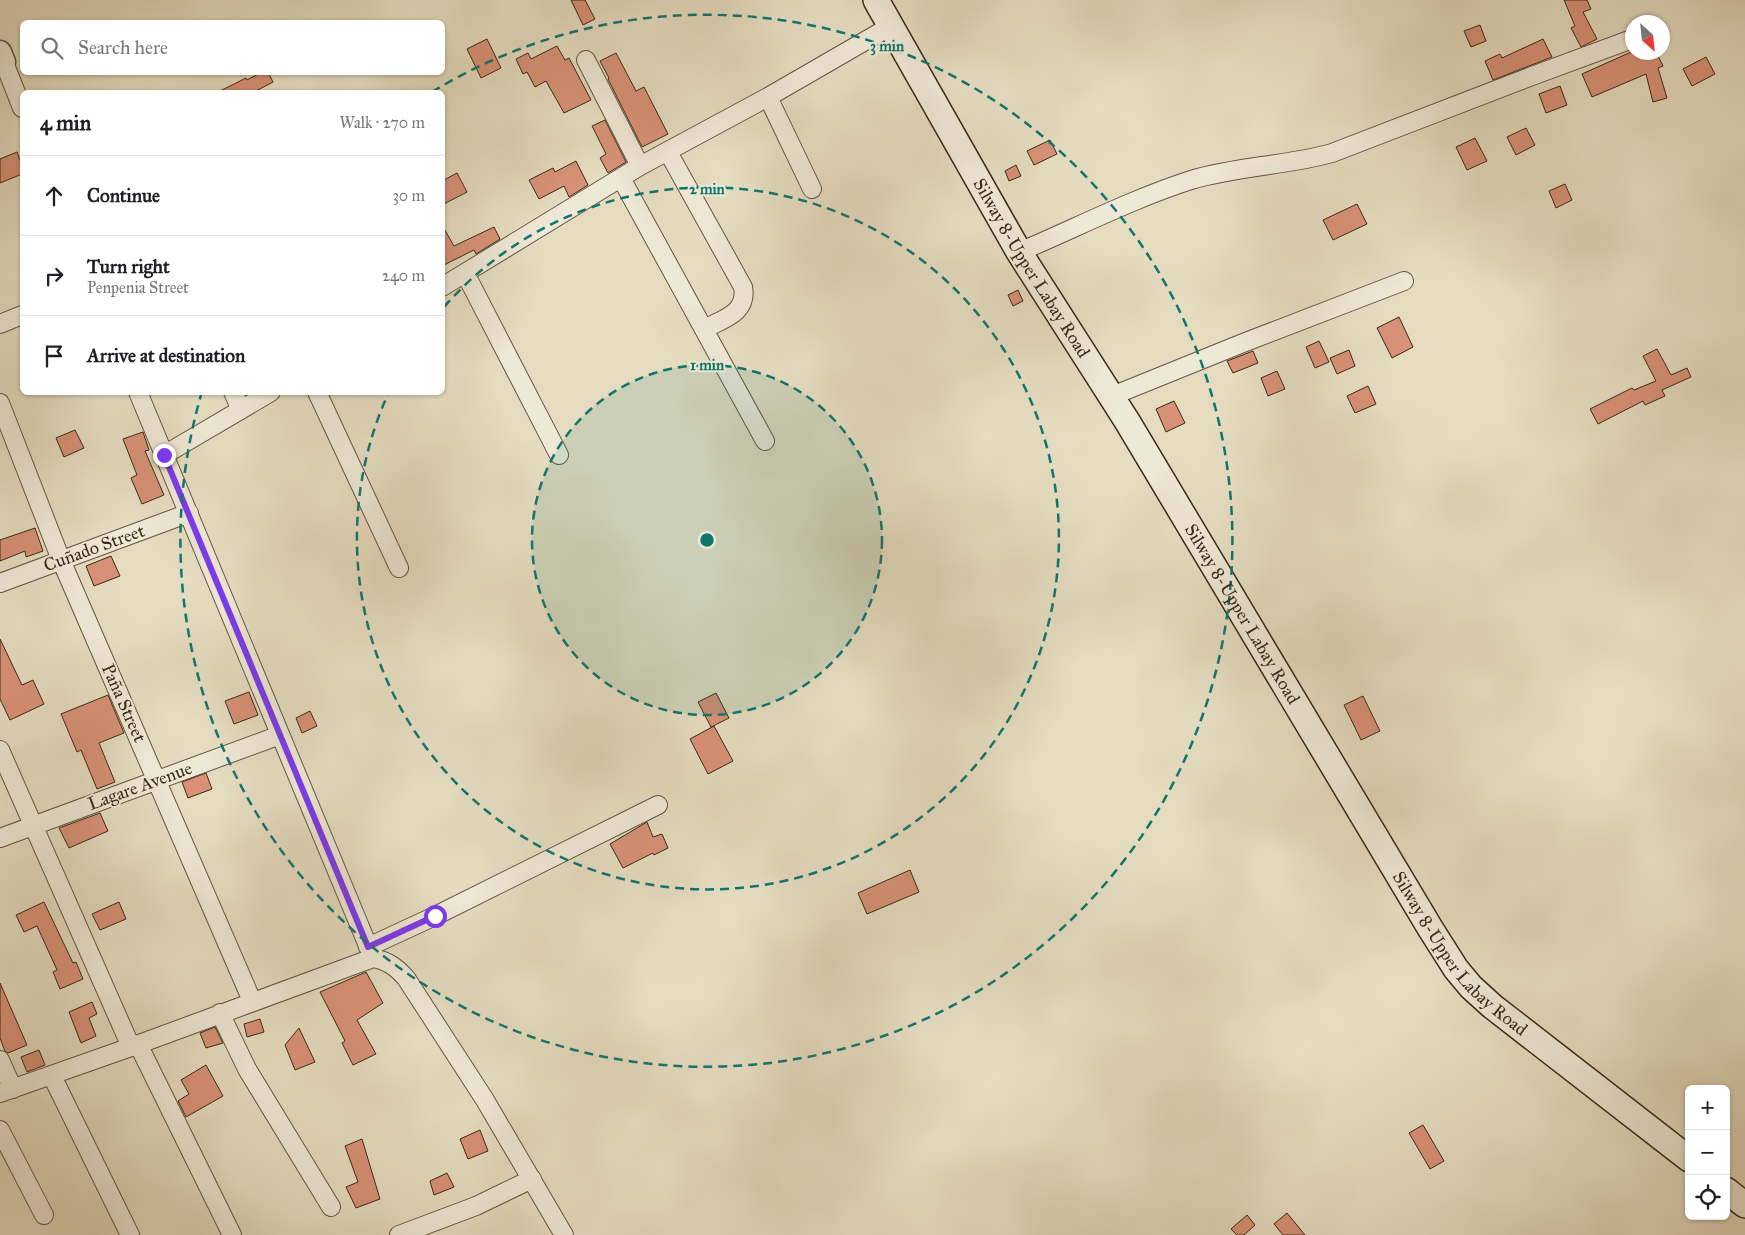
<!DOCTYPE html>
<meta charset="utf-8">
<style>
body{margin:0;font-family:"IM FELL Great Primer",serif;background:#f2f2f2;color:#202124}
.controls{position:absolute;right:15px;bottom:15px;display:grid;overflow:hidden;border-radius:8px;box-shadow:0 1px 4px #0004}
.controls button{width:45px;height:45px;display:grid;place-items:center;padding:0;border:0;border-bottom:1px solid #e0e0e0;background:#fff;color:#202124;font:25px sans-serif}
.compass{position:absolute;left:1625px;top:15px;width:45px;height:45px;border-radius:50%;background:#fff;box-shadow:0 1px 4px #0004;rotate:153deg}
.stop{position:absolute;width:15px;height:15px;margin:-11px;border:4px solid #7c3aed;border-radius:50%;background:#fff}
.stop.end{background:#7c3aed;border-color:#fff;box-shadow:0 1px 5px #0008}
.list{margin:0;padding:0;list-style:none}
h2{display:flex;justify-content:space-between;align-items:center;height:65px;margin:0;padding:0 20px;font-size:21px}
h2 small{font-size:16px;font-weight:400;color:#757577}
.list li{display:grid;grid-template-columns:32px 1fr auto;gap:15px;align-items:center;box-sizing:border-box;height:80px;padding:0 20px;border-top:1px solid #e0e0e0}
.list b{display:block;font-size:19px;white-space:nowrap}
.list p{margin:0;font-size:16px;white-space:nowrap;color:#757577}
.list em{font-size:16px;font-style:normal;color:#757577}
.icon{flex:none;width:28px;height:28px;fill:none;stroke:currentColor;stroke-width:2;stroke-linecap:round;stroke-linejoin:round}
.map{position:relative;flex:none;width:1745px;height:1235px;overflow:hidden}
.search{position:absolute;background:#fff;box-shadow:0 1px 4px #0004;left:20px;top:20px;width:425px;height:55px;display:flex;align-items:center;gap:12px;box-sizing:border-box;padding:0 18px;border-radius:8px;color:#757577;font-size:19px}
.panel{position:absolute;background:#fff;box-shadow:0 1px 4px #0004;left:20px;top:90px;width:425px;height:305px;border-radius:8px}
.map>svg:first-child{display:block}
.building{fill:#d89176;stroke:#382a18}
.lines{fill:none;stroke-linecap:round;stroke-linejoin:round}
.minor-casing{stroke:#635642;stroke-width:20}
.tertiary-casing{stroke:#635642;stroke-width:25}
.secondary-casing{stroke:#382a18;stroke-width:28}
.minor{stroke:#eee8d6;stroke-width:18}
.tertiary{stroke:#eee8d6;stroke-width:22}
.secondary{stroke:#eee8d6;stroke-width:25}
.route{stroke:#7c3aed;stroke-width:6}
.ring{fill:none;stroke:#0f766e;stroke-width:2.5;stroke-dasharray:9 6}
.labels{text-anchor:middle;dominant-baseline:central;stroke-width:4;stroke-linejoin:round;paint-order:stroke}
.street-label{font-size:18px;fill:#382a18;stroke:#eee8d6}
.centre{fill:#0f766e;stroke:#eee8d6;stroke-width:2.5}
.ring-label{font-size:15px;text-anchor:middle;font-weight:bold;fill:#0f766e;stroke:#eee8d6;stroke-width:4;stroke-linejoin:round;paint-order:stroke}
</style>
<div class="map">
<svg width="1745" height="1235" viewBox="0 0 1745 1235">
<rect width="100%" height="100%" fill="#e5dcc0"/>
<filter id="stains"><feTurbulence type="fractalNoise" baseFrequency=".004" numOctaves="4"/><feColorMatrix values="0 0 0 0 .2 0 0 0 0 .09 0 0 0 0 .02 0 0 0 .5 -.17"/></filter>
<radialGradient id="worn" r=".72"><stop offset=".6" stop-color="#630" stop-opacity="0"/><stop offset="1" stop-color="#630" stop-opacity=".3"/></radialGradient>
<path class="building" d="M571 0H585L595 19 583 25Z
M1564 0H1587L1591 9 1583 12 1597 39 1581 47 1571 28 1575 26Z
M1480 25 1486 41 1471 47 1464 31Z
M487 39 501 68 481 78 467 49Z
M1543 39 1552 57 1493 80 1485 61 1500 54 1502 58Z
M557 46 565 60 569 58 591 100 564 113 546 81 535 87 527 72 523 74 516 59 528 53 531 59Z
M1631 52H1656L1663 66 1658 68 1667 98 1653 102 1646 74 1592 97 1582 74Z
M616 53 636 91 644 87 668 134 642 147 608 79 609 78 600 61Z
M1706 57 1715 74 1692 86 1683 69Z
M262 72H268L273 82 254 92H218L246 78 247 80Z
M1560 86 1567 105 1546 113 1539 94Z
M605 120 626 162 608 173 600 158 606 154 592 126Z
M1526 128 1535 145 1516 155 1507 137Z
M1475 138 1487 161 1467 170 1456 147Z
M1050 140 1057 154 1034 165 1027 151Z
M17 152 22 166V174L0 183V159Z
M576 161 588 185 569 197 564 186 539 199 529 180 553 168 555 172Z
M1016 165 1021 176 1009 181 1005 171Z
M457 173 467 192 442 205V181Z
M1565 184 1572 200 1556 208 1549 191Z
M1357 204 1367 224 1333 240 1323 220Z
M442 225 454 246 494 227 500 239 476 254 474 250 442 266Z
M1018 290 1023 301 1013 306 1008 295Z
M1399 317 1413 347 1392 358 1377 328Z
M1319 341 1329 362 1315 368 1306 347Z
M1657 349 1671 375 1687 368 1691 377 1662 390 1665 396 1645 405 1643 401 1598 424 1590 409 1632 388 1634 390 1656 381 1643 356Z
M1349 350 1355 366 1337 374 1330 358Z
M1253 351 1258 363 1233 373 1227 361Z
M1277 371 1285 389 1268 396 1261 378Z
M1368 386 1376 404 1355 413 1347 396Z
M1174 401 1185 423 1166 432 1156 409Z
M75 430 84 448 64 457 56 438Z
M143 432 149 450 145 451 164 495 142 504 131 478 137 475 123 439Z
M35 528 43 551 26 557 25 551 0 561V540Z
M111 556 120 576 94 586 86 566Z
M0 639 22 685 33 680 44 704 10 720 0 699Z
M249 692 258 715 234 724 225 701Z
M716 693 729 718 711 727 698 702Z
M108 695 124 733 99 743 115 782 97 789 81 750 77 752 61 714Z
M1363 696 1380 731 1361 740 1344 705Z
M310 711 317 726 302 733 296 718Z
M714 726 733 761 708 774 690 739Z
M206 773 212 789 188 798 182 782Z
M100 813 108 831 69 848 59 828Z
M647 822 653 837 662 834 668 848 654 855 653 853 623 868 610 844Z
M910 870 919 892 867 914 858 893Z
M44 902 73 963 76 962 83 979 60 989 53 972 57 970 37 926 24 932 16 915Z
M119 902 126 919 100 930 92 914Z
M366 972 383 1003 357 1020 376 1054 353 1065 342 1043 345 1041 320 992Z
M0 983 27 1045 8 1053 5 1051 0 1038Z
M92 1002 97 1014 89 1018 96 1036 81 1043 69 1012Z
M260 1019 264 1032 247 1037 244 1024Z
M215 1027 223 1043 206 1048 200 1033Z
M299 1028 315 1062 295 1070 285 1045Z
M39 1050 45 1065 27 1072 21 1057Z
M206 1065 223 1096 186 1117 178 1101 189 1094 181 1080Z
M1423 1125 1444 1161 1430 1169 1409 1133Z
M480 1130 488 1151 468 1159 460 1139Z
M362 1139 380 1199 356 1208 346 1187 358 1182 345 1146Z
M447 1173 454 1187 434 1195 430 1181Z
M1287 1213 1305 1235H1283L1274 1224Z
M1247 1215 1255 1225 1244 1235H1237L1231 1229Z"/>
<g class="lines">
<g class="minor-casing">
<path id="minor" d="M586 60 640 166
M4 62 22 108
M768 97 812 189
M668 152 743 287C748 313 723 319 704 329
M621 178 765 441
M1019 252C1076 228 1132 199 1191 180 1237 166 1286 166 1332 153L1532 76 1632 39
M465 273 559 455
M442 287 640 166 768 97 891 26
M0 324 22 315
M138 392 373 958
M233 392 241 410
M317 392 399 568
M1112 396 1243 343 1404 281
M0 403 61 560 252 1001
M164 455 271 392
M0 583 189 513
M0 750 131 1047
M0 838 280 735
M368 947 435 916 658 805
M220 1013 247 1069 331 1207
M138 1044 232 1235
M0 1060 13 1089
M52 1076 130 1235
M0 1093 131 1047 373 958C388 961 396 967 406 978L485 1100 564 1235
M0 1130 44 1215
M399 1235 476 1206 532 1179"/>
</g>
<g class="tertiary-casing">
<path id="tertiary" d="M0 52 4 62 0 64"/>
</g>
<g class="secondary-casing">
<g id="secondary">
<path id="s1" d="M876 0 1019 252 1127 421 1430 928 1456 969 1471 987 1492 1006 1689 1159"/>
<path d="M1726 1190 1745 1205"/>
</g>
</g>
<use href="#minor" class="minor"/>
<use href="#tertiary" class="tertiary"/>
<use href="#secondary" class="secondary"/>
</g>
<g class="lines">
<path class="route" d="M164 455 368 947 435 916"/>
</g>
<circle cx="707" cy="540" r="175" fill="#0f766e" fill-opacity=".12"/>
<g class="ring">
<circle cx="707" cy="540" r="175"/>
<path d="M444 307A351 351 0 1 1 388 394"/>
<path d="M432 92A526 526 0 1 1 201 395"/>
</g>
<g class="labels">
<g class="street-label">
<text stroke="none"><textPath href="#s1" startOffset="310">Silway 8-Upper Labay Road</textPath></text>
<text transform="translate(94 548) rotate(-20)">Cuñado Street</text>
<text stroke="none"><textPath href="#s1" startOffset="715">Silway 8-Upper Labay Road</textPath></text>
<text transform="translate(124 703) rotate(66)">Paña Street</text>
<text transform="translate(140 786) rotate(-20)">Lagare Avenue</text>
<text stroke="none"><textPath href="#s1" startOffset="1120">Silway 8-Upper Labay Road</textPath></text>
</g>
</g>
<circle cx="707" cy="540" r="8" class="centre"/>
<g class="ring-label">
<text x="887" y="51">3 min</text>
<text x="707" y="194">2 min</text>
<text x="707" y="370">1 min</text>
</g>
<rect width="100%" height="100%" filter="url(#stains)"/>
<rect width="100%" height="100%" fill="url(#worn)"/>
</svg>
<div class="controls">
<button>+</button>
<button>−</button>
<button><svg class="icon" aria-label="locate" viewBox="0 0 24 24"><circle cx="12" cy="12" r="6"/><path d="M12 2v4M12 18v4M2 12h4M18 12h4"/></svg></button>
</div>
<svg class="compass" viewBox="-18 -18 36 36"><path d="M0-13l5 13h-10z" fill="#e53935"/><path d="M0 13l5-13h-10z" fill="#757577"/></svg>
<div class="stop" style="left:435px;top:916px"></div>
<div class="stop end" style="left:164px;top:455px"></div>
<div class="search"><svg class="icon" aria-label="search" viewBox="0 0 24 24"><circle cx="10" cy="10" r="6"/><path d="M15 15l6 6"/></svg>Search here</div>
<section class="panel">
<h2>4 min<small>Walk · 270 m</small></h2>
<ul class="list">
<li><svg class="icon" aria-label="ahead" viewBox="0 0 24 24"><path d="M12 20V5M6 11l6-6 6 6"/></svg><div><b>Continue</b></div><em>30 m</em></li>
<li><svg class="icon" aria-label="right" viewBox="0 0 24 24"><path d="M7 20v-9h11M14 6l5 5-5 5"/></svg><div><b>Turn right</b><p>Penpenia Street</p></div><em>240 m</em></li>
<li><svg class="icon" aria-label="arrive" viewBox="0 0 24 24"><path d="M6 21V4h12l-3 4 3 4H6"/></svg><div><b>Arrive at destination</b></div></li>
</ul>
</section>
</div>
